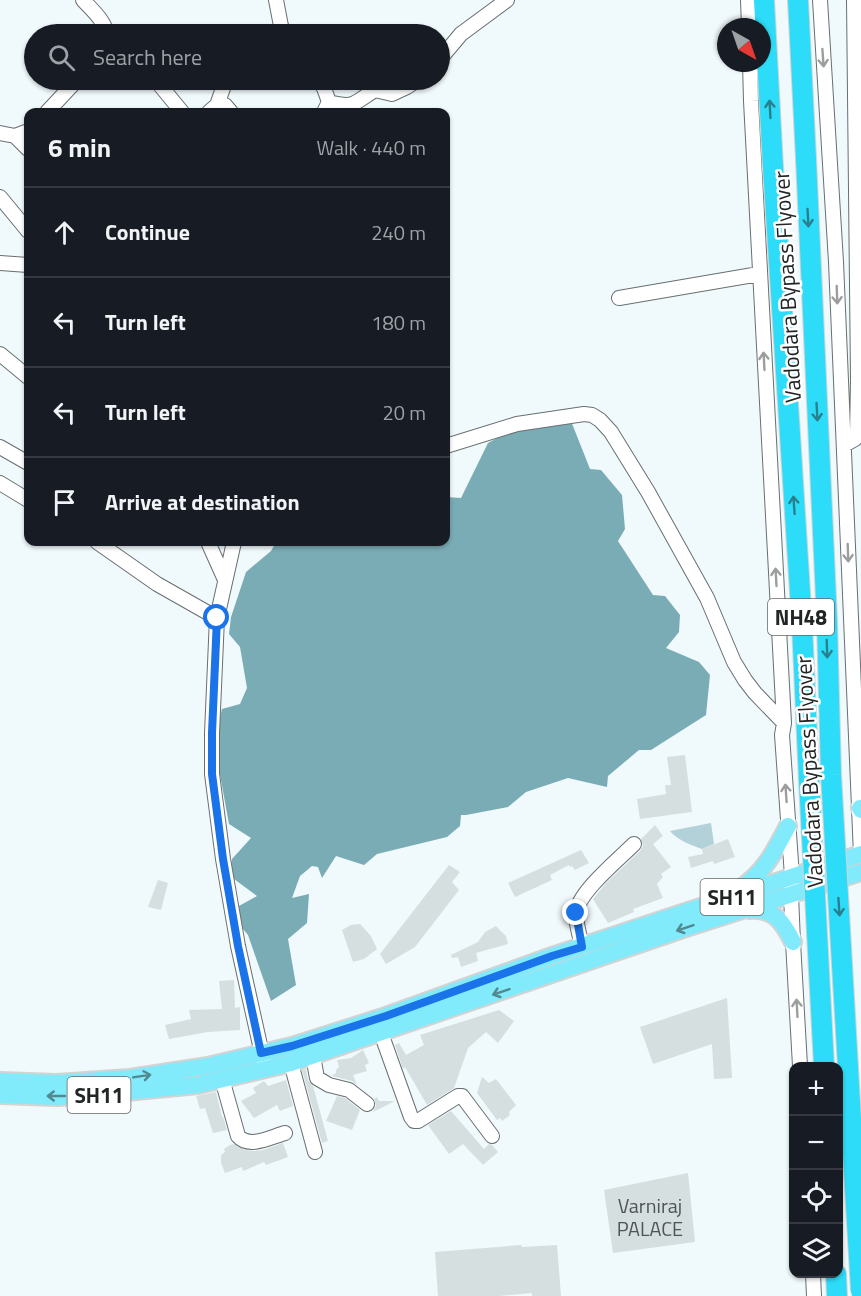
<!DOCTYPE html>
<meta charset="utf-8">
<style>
body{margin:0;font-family:"Titillium Web",sans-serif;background:#242831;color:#f1f3f6}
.controls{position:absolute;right:18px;bottom:18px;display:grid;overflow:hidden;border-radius:12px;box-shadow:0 2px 4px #0004}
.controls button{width:54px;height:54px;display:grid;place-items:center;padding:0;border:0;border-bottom:2px solid #363941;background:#171b24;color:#f1f3f6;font:30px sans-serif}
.compass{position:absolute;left:717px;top:18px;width:54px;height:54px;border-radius:50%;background:#171b24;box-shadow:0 2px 4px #0004;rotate:140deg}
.stop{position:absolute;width:18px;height:18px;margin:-14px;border:4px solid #1a73e8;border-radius:50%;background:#fff}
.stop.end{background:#1a73e8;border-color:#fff;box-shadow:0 2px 6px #0008}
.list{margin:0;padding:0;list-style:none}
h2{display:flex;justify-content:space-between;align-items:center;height:78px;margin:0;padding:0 24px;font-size:26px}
h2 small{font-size:20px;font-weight:400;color:#9ea1a6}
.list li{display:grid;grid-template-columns:39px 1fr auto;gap:18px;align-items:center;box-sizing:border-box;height:90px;padding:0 24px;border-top:2px solid #363941}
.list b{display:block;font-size:22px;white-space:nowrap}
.list em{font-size:20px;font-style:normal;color:#9ea1a6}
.icon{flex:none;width:33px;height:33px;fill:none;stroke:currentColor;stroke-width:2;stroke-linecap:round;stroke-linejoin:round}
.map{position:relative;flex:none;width:861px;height:1296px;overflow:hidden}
.search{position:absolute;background:#171b24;box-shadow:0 2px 4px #0004;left:24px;top:24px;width:426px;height:66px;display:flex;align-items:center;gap:15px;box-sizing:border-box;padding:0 21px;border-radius:33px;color:#9ea1a6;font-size:22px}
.panel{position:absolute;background:#171b24;box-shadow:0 2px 4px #0004;left:24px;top:108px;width:426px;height:438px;border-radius:12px}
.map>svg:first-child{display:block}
.green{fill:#b2d1d8}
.water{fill:#7aacb6}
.building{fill:#d6dfe0}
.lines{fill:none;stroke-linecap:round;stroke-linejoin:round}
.minor-casing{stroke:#686f71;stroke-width:16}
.major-casing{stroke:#d3d3d3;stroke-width:20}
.highway-casing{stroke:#d3d3d3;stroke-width:22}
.minor{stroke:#fff;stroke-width:14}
.major{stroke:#81eafb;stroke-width:16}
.highway{stroke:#2ddcf8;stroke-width:20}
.highway-bridge-casing{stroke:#d3d3d3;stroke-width:22;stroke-linecap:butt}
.highway-bridge{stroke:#2ddcf8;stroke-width:20}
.oneway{stroke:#9c9d9d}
.oneway2{stroke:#28808e}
.oneway3{stroke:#528890}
.route{stroke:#1a73e8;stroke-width:8}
.labels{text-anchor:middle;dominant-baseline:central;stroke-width:5;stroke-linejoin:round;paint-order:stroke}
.number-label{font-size:20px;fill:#4f5454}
.shield{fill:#fff;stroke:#646666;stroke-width:1.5}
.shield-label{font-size:21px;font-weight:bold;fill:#222525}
.street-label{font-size:22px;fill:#222525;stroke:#fff}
</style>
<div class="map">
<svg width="861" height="1296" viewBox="0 0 861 1296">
<rect width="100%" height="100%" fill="#f0f9fb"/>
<path class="green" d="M711 823 714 844 702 849C691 845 677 840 670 831Z"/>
<path class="water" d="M571 421 590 469 601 470 622 495 625 529 618 541 653 595 665 596 680 615 679 632 666 648 699 662 710 675 706 715 651 750H639L608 776 607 787 568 778 526 792 508 807 466 815H461L460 826 447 837 377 854 364 865 336 856 322 878 318 867 312 866 300 876 292 898 309 894 307 923 288 939 296 985 271 1001 248 935 238 923 239 906 257 896 230 876 232 859 251 838 229 824 214 742 222 709 240 704 247 688 240 647 229 634 231 617 246 572 271 551 276 542H446V497L461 498 488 443 525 423Z"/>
<path class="building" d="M685 755 692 812 640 819 637 799 666 794 665 785H671L667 757Z
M655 825 663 836 653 844 671 867 661 874 663 877 657 884 663 898 633 909 634 912 608 923 593 899 606 883 640 851 643 846 641 839Z
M728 839 735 857 714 864 713 861 691 868 688 857 703 854 702 849Z
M581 850 589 863 575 870 572 866 570 867 569 865 550 875 552 880 515 897 508 883Z
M449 865 460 872 452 882 459 890 415 947 386 964 380 954Z
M158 880 168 883 161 910 148 907Z
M360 924 371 936 377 949 364 959 353 962 342 930 351 925Z
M496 926 506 936 508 944 476 953 478 961 461 967 458 957 452 958 451 955 478 942 485 932Z
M234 980 235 1008 240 1007V1030L208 1032 169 1039 165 1025 191 1019 189 1010 222 1009 219 981Z
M727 998 732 1078 714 1079 712 1044 653 1064 640 1027Z
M499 1010 514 1021 498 1043 486 1032 468 1048 454 1088 427 1105 405 1067 403 1069 395 1045 399 1043 406 1055 424 1045 420 1035Z
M363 1050 369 1063 365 1065 367 1071 353 1075 357 1085 352 1081 332 1076 336 1073V1070L339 1067 337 1060 351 1058Z
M306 1069 308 1080 313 1086 328 1141 322 1143 302 1070Z
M482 1077 489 1083 496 1079 516 1105 509 1112 510 1115 502 1121 500 1118 497 1120 477 1093Z
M286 1080 293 1106 280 1111 277 1105 254 1118 241 1101 256 1093 253 1088 264 1081 268 1086Z
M216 1092 222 1117H223L227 1130 213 1133 205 1108 200 1109 196 1096Z
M337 1096 345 1098 360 1110 352 1130 326 1121Z
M377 1097 379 1101H395L373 1112 376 1105 374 1099Z
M451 1111 484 1149 489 1144 492 1145 498 1152 483 1165 463 1144 449 1154 428 1125Z
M283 1143 288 1157 266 1165 264 1162 243 1171 242 1167 225 1173 221 1163V1155L225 1152 224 1149 230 1145 234 1144 245 1150 254 1151 263 1150Z
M688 1173 695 1242 613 1253 604 1190Z
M521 1245 522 1247 557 1245 561 1296H532V1293L499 1296H438L435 1252Z"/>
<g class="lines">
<g class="minor-casing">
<path id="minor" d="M83 0C93 11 104 20 107 34
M276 0 281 26 286 34
M748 0 749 27
M820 0 836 262 861 855
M440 59 461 34 507 0
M750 63 751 101 784 723 782 735 792 876 791 895 793 942 800 1066
M152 80 159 84 182 112
M318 80 324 88 329 102 324 112
M329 102C356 109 353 103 375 90L392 94 407 87 417 80
M217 105 226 80
M47 112 77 80
M209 112 217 105 221 104 225 105 231 112
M0 133 15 136 28 131
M15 136 28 149
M0 197 28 231
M0 263 28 265
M619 298 759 274
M0 354 28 377
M844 445 855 439 857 435 858 380 854 0
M446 446 517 424 584 414 592 415 600 420 611 432 648 492 707 598 734 662 745 680 755 693 784 723
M0 447 28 463
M0 483 28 500
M97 542 157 584 217 618
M208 542 225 580
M234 542 217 618 212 733V774L223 859 238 946 264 1063
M582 947C580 936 576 924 576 914 577 893 619 859 634 844
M381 1033 411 1117 414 1121H418L458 1096H462L492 1136
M313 1056 317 1078 329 1085 349 1090 367 1104
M291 1063 315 1152
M222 1079 238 1136C249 1149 271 1137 285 1133
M813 1274 814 1296"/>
</g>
<g class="major-casing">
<path id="major" d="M860 808 861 810
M738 890C764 873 774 853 788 826
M750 910C774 908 783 922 793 942
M0 1081 57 1083 130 1078 208 1066 292 1046 386 1016 552 956 861 854
M0 1095 57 1097 95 1095 198 1085 291 1063 689 927 861 872"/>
</g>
<g class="highway-casing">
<path id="highway" d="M764 0 773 167
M798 0 806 159
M836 1274 837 1296"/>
</g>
<use href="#minor" class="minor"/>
<use href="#major" class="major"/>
<use href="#highway" class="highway"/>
<g class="highway-bridge-casing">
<path id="highway-bridge" d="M806 159 827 621 831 775 861 1291
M773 167 802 624 809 781 824 1066"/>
</g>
<use href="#highway-bridge" class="highway-bridge"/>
</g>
<defs><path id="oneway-shaft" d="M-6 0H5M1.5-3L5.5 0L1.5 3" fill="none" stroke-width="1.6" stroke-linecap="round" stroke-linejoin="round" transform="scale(1.5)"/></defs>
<g class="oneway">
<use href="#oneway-shaft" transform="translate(823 58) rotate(86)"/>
<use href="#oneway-shaft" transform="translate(837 295) rotate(88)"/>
<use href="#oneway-shaft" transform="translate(764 361) rotate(-93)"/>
<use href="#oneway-shaft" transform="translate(848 553) rotate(88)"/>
<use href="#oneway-shaft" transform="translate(776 577) rotate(-93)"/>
<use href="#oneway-shaft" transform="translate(786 793) rotate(-94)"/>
<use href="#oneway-shaft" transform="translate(797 1008) rotate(-93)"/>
</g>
<g class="oneway2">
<use href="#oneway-shaft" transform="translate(770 109) rotate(-93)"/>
<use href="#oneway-shaft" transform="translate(808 218) rotate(87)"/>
<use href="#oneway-shaft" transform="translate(817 412) rotate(87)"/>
<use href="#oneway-shaft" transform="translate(794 505) rotate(-94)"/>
<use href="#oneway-shaft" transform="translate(827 649) rotate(88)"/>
<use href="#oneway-shaft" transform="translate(839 907) rotate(86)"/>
</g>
<g class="oneway3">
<use href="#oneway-shaft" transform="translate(685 928) rotate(161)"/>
<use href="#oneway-shaft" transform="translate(501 992) rotate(161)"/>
<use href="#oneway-shaft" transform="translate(142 1076) rotate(-9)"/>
<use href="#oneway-shaft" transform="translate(56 1096) rotate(180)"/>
</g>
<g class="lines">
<path class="route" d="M217 618 212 733V774L223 859 238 946 261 1053 292 1046 386 1016 552 956 582 947 576 913"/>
</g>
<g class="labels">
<g class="number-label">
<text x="650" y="1205">Varniraj<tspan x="650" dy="23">PALACE</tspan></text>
</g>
<g class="shield">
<rect x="768" y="599" width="66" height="36" rx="4.5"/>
<rect x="700.5" y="879" width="63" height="36" rx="4.5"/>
<rect x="67.5" y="1077" width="63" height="36" rx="4.5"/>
</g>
<g class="shield-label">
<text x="801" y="617">NH48</text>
<text x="732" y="897">SH11</text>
<text x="99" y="1095">SH11</text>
</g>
<g class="street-label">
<text transform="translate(787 287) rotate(-93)">Vadodara Bypass Flyover</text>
<text transform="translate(809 772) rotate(-93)">Vadodara Bypass Flyover</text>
</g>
</g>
</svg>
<div class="controls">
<button>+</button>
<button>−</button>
<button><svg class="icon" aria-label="locate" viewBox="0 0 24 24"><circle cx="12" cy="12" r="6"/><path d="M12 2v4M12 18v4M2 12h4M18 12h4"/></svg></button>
<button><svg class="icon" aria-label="layers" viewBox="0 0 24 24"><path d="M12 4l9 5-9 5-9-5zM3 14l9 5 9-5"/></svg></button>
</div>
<svg class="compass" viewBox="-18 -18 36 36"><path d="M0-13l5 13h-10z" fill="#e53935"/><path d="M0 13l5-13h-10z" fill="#9ea1a6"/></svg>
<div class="stop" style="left:217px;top:618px"></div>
<div class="stop end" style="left:576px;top:913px"></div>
<div class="search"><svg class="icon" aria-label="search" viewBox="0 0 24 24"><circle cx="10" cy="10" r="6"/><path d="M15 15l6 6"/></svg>Search here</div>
<section class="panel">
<h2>6 min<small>Walk · 440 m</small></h2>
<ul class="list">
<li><svg class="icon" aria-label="ahead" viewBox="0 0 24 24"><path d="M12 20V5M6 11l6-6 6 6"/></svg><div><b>Continue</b></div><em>240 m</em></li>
<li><svg class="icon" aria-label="left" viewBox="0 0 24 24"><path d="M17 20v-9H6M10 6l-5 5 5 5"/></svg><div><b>Turn left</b></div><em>180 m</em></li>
<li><svg class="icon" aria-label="left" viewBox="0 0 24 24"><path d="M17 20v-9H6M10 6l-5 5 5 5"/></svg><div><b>Turn left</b></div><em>20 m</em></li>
<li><svg class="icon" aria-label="arrive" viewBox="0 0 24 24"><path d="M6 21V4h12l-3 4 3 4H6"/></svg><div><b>Arrive at destination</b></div></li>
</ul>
</section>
</div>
